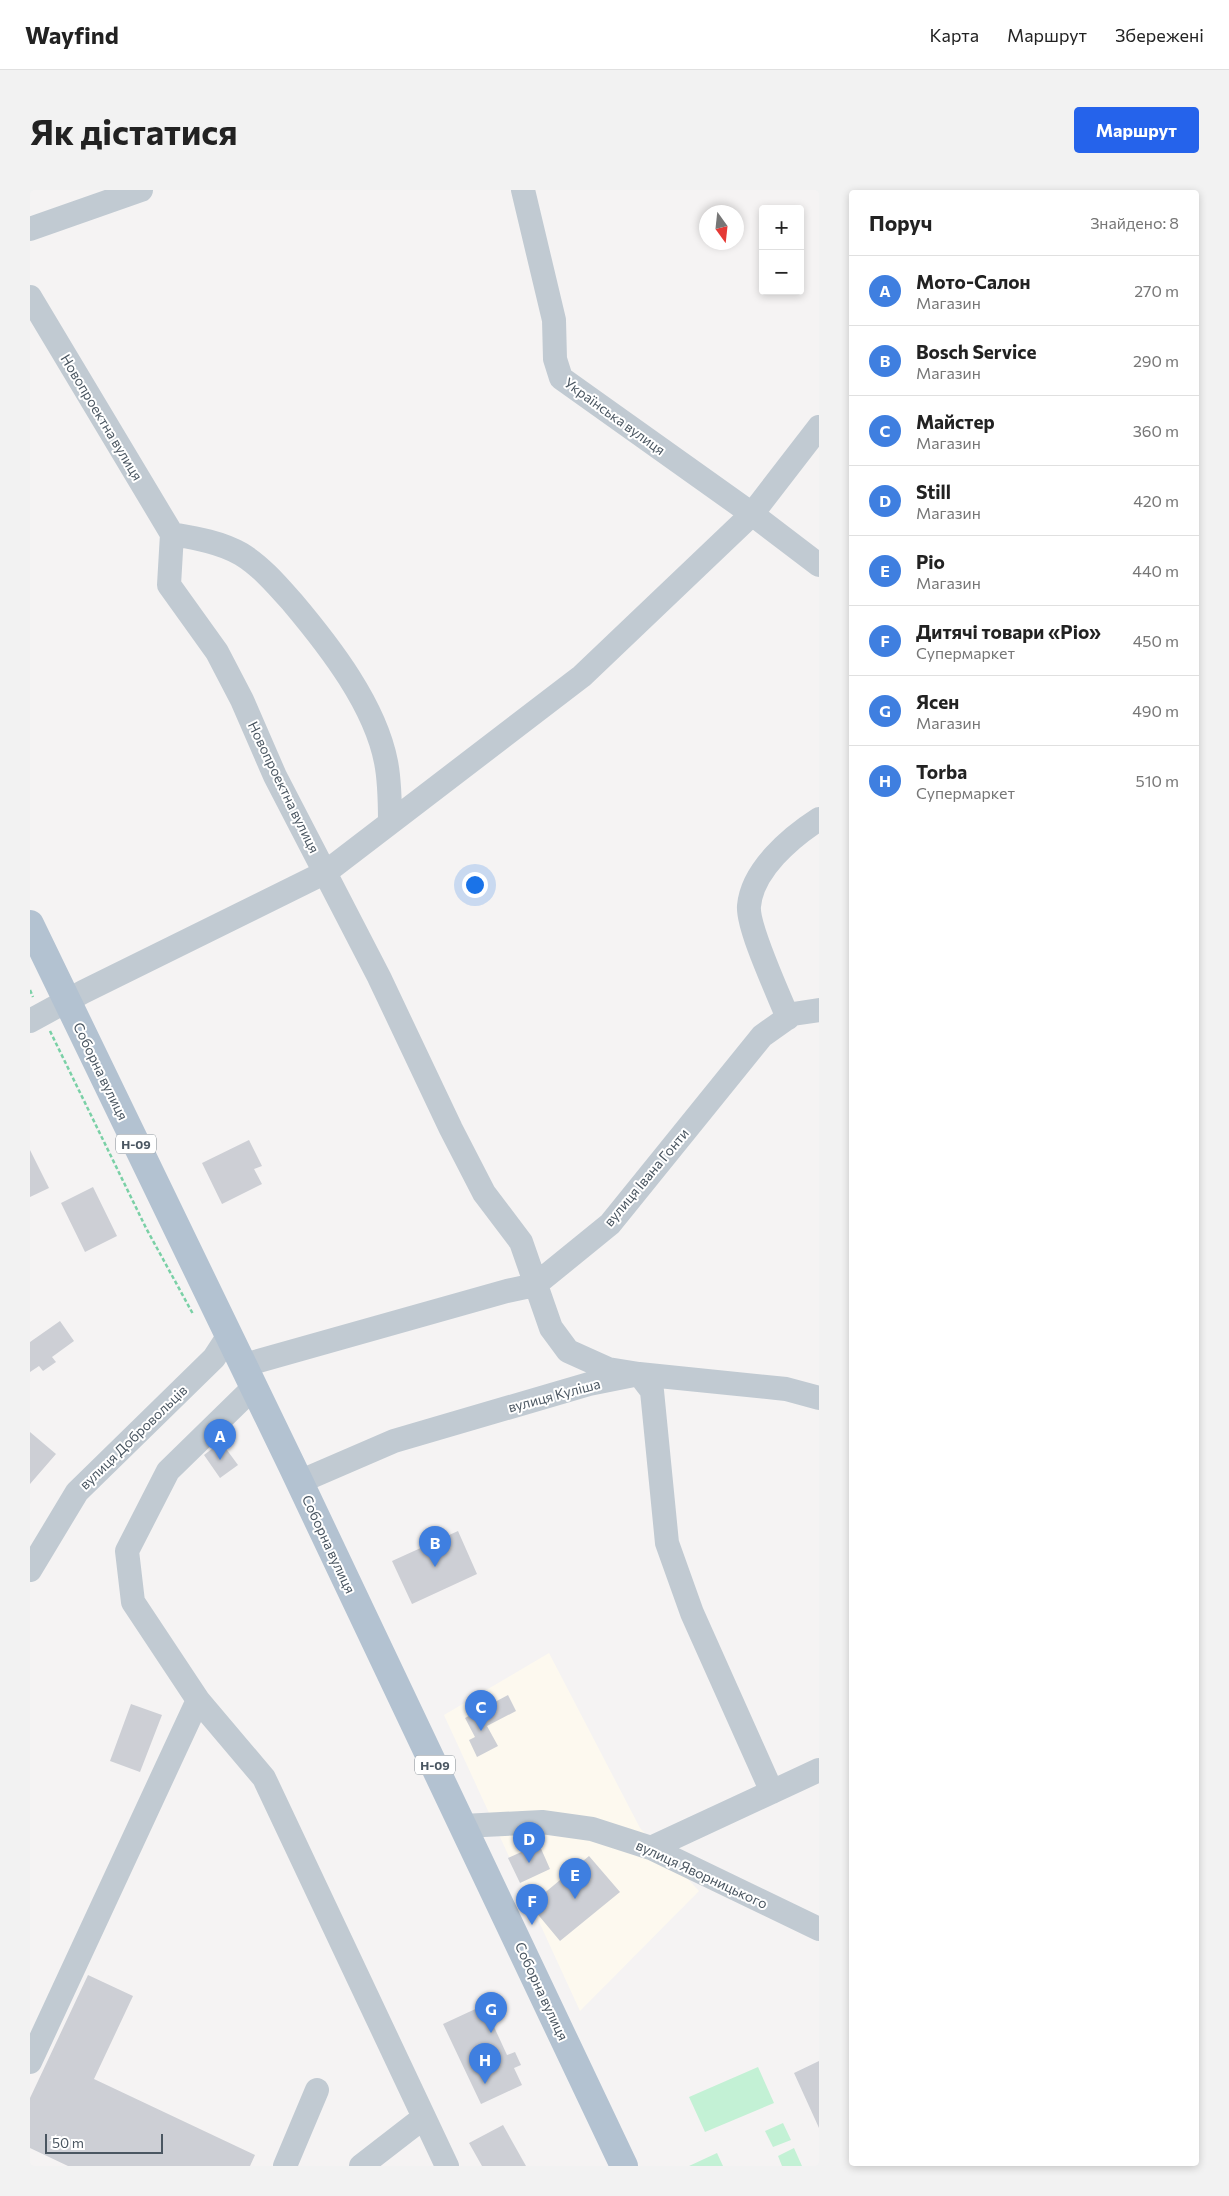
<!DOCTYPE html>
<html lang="uk">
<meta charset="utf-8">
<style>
body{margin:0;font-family:Commissioner,sans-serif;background:#f2f2f2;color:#222}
.controls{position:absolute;right:15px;top:15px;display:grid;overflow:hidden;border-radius:5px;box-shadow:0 2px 8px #0003}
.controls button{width:45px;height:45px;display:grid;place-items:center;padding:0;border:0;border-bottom:1px solid #e0e0e0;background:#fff;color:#222;font:25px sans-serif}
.compass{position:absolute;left:669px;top:15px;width:45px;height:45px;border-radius:50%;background:#fff;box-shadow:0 2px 8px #0003;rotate:165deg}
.scale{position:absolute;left:15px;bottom:12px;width:118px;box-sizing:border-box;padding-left:5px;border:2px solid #4a5661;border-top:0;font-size:14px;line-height:18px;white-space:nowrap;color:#4a5661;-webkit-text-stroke:4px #fff;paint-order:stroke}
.you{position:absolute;left:444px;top:694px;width:18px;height:18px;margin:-12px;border:4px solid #fff;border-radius:50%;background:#1a73e8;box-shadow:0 0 0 8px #1a73e833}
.badge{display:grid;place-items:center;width:32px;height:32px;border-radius:50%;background:#2563eb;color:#fff;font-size:16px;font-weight:700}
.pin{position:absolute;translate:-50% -41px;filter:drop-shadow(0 1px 2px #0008)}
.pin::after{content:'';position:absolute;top:26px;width:18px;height:15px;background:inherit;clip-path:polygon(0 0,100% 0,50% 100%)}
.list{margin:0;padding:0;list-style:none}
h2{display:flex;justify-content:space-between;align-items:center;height:65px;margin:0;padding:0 20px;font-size:21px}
h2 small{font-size:16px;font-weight:400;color:#767676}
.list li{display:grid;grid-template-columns:32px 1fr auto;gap:15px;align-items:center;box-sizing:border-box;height:70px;padding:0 20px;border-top:1px solid #e0e0e0}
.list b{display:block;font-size:19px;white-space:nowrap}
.list p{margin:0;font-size:16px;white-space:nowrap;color:#767676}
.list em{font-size:16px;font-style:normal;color:#767676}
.map{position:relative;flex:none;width:789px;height:1976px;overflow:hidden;border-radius:5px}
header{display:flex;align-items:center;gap:30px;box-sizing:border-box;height:70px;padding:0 25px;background:#fff;border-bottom:1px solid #e0e0e0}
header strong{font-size:24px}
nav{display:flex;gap:28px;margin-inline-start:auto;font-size:18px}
.intro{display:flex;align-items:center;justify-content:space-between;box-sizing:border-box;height:120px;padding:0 30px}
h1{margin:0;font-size:35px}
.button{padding:12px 22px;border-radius:5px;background:#2563eb;color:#fff;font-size:18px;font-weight:700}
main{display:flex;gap:30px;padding:0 30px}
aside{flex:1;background:#fff;border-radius:5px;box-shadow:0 2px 8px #0003}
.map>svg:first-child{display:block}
.commercial{fill:#fdf9ef}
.green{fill:#c3f1d5}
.building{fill:#cdcfd5}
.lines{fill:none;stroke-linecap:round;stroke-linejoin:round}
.path{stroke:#7ad0a6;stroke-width:2.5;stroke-dasharray:4 2.5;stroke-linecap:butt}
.minor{stroke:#c1cad2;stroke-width:24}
.major{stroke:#b3c2d1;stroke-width:28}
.labels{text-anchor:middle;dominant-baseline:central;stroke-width:4;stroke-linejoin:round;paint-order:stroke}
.shield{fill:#fff;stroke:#808990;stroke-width:1}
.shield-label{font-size:12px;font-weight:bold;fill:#4a5661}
.street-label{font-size:14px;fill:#4a5661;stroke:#fff}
</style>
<header>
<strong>Wayfind</strong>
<nav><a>Карта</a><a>Маршрут</a><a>Збережені</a></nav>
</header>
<div class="intro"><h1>Як дістатися</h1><a class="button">Маршрут</a></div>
<main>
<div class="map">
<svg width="789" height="1976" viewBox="0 0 789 1976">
<rect width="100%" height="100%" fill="#f5f3f3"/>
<path class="commercial" d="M519 1463 610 1638 669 1701 550 1821 414 1525Z"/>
<path class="green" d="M728 1877 744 1913 675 1942 659 1907Z
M753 1933 761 1950 743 1957 735 1941Z
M764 1958 772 1976H752L748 1966Z
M687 1963 693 1976H659Z"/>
<path class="building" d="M219 950 232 976 224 979 232 994 192 1014 172 973Z
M0 960 19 998 0 1007Z
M63 997 87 1046 55 1062 31 1013Z
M30 1131 44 1151 22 1167 26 1172 13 1181 9 1176 0 1182V1152Z
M0 1242 26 1264 0 1294Z
M191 1252 208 1275 190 1288 174 1265Z
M428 1341 447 1384 382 1414 362 1371Z
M478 1505 486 1521 457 1536 468 1556 447 1567 439 1550 445 1547 435 1528Z
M101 1514 132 1525 110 1582 80 1571Z
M509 1654 520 1679 490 1693 478 1668Z
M559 1666 590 1702 530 1751 500 1715Z
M58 1785 103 1806 64 1889 225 1965 220 1976H38L0 1958V1908Z
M454 1815 477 1865 485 1862 491 1875 484 1878 492 1895 451 1914 413 1834Z
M789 1871V1938L764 1883Z
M473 1935 496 1976H452L439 1953Z"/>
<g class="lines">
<path class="path" d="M0 800 3 807
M20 841 116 1038 163 1124"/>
<path class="minor" d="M493 0 524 130 525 169 531 188 722 324 789 375
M0 39 111 0
M0 107 142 344 139 395 187 462 212 510 245 586 349 787 421 939 454 1003 491 1052 521 1138 538 1161 578 1179 609 1184 622 1201 637 1353 662 1423 742 1602
M142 344C165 348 190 352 211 364 231 376 248 396 263 413 300 457 345 515 356 572 360 592 360 613 360 633
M758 828C749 805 717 737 719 716 722 680 761 647 789 629
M0 831 53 802 296 682 552 486 722 324 789 237
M214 1175 477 1101 505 1095 580 1034 732 846 763 824 789 820
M269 1292 364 1251 559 1194 609 1184 756 1199 789 1208
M0 1380 47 1302 184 1168 199 1145
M168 1510 234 1588 417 1976
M433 1636 512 1632 562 1639 621 1658 789 1739
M621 1658 789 1580
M0 1872 168 1510 103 1412 97 1361 138 1281 224 1197
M255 1976 287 1900
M331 1976 393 1928"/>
<path class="major" d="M0 734 262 1276 594 1976"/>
</g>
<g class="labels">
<g class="shield">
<rect x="86" y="944.5" width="40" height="19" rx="4"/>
<rect x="385" y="1565.5" width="40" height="19" rx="4"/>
</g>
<g class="shield-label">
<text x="106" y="954">Н-09</text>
<text x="405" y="1575">Н-09</text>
</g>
<g class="street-label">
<text transform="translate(585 226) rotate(36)">Українська вулиця</text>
<text transform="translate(72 227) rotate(59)">Новопроектна вулиця</text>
<text transform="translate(254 597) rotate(64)">Новопроектна вулиця</text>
<text transform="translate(71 881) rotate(64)">Соборна вулиця</text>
<text transform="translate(616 987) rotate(-50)">вулиця Івана Гонти</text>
<text transform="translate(524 1205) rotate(-15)">вулиця Куліша</text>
<text transform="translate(103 1247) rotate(-44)">вулиця Добровольців</text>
<text transform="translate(299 1354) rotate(65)">Соборна вулиця</text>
<text transform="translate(672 1684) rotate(25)">вулиця Яворницького</text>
<text transform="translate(512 1801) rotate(65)">Соборна вулиця</text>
</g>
</g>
</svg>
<div class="controls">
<button>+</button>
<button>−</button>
</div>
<svg class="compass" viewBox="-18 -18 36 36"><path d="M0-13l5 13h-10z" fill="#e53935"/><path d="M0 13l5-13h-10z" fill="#767676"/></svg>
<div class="scale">50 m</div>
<div class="you"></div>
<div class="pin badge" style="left:190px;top:1270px;background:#3f7fe0">A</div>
<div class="pin badge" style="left:405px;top:1377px;background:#3f7fe0">B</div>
<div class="pin badge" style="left:451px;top:1541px;background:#3f7fe0">C</div>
<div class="pin badge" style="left:499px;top:1673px;background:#3f7fe0">D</div>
<div class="pin badge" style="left:545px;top:1709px;background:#3f7fe0">E</div>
<div class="pin badge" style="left:502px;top:1735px;background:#3f7fe0">F</div>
<div class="pin badge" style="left:461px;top:1843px;background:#3f7fe0">G</div>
<div class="pin badge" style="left:455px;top:1894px;background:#3f7fe0">H</div>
</div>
<aside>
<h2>Поруч<small>Знайдено: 8</small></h2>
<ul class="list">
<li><span class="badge" style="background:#3f7fe0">A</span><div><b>Мото-Салон</b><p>Магазин</p></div><em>270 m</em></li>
<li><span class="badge" style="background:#3f7fe0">B</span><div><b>Bosch Service</b><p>Магазин</p></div><em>290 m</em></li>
<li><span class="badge" style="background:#3f7fe0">C</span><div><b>Майстер</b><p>Магазин</p></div><em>360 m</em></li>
<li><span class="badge" style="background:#3f7fe0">D</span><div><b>Still</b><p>Магазин</p></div><em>420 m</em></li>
<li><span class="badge" style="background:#3f7fe0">E</span><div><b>Ріо</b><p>Магазин</p></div><em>440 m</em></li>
<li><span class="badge" style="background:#3f7fe0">F</span><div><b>Дитячі товари «Ріо»</b><p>Супермаркет</p></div><em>450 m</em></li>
<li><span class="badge" style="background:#3f7fe0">G</span><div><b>Ясен</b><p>Магазин</p></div><em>490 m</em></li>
<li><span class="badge" style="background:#3f7fe0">H</span><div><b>Torba</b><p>Супермаркет</p></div><em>510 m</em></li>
</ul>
</aside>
</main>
